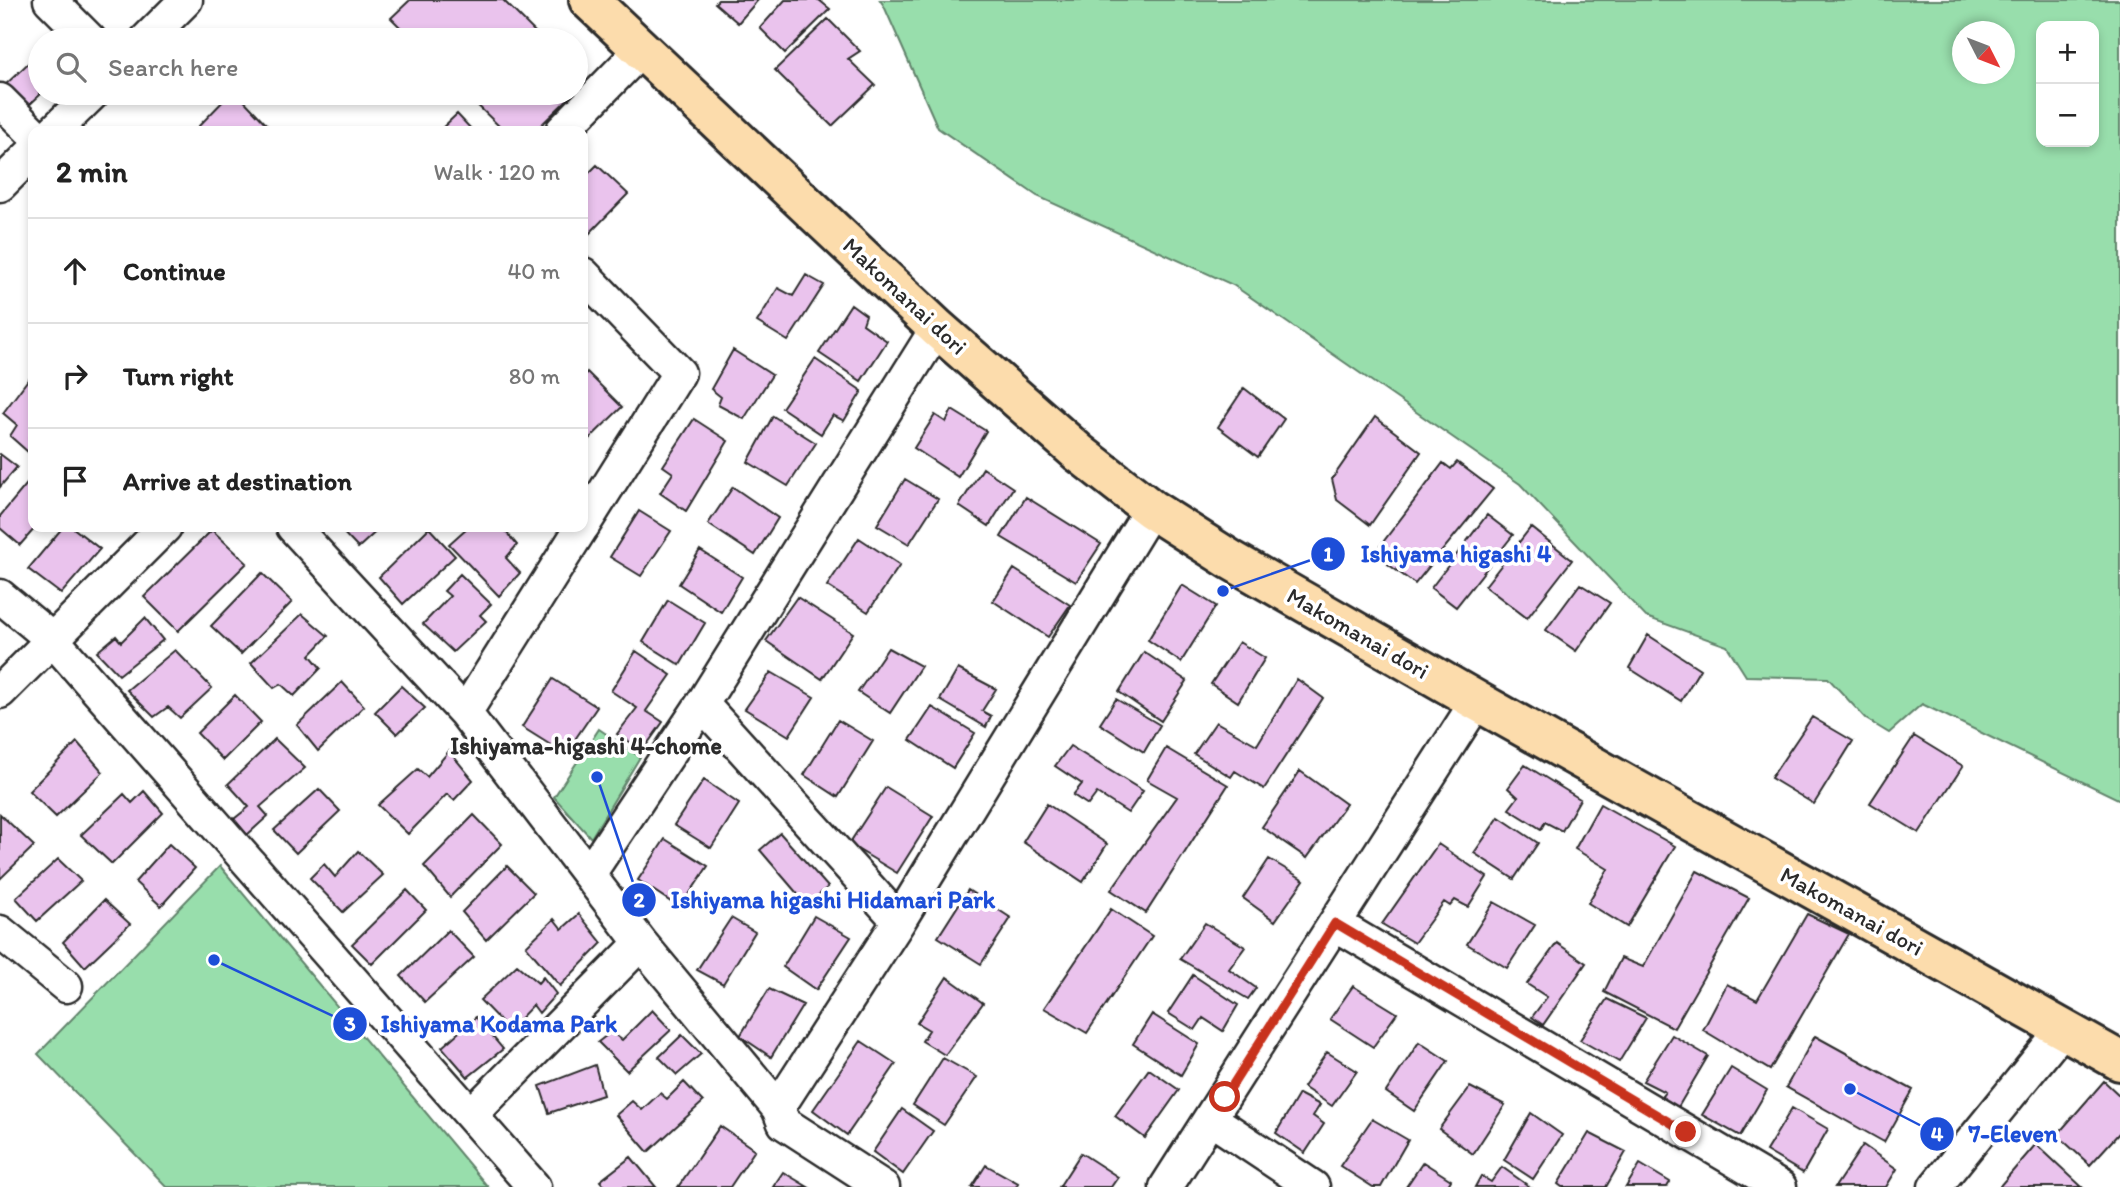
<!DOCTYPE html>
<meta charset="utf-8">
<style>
body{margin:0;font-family:Itim,sans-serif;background:#f6f6f6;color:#222}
.controls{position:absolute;right:21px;top:21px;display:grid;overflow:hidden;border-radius:14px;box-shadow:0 4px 10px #0003}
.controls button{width:63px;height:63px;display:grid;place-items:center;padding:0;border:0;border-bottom:2px solid #e0e0e0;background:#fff;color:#222;font:35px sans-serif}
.compass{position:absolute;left:1952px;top:21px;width:63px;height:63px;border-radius:50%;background:#fff;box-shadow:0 4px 10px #0003;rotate:132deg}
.stop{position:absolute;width:21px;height:21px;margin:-16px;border:5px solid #c8321e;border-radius:50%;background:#fff}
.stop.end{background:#c8321e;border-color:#fff;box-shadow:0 2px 7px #0008}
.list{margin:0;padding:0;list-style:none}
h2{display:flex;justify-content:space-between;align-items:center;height:91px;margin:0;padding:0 28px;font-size:30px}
h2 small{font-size:23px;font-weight:400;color:#767676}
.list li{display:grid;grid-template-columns:46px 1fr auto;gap:21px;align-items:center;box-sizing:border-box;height:105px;padding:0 28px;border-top:2px solid #e0e0e0}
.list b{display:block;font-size:26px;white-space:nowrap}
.list em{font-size:23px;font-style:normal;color:#767676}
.icon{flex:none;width:38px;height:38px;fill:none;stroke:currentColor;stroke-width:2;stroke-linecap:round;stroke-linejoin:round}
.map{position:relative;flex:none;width:2120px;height:1187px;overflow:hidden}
.search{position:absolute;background:#fff;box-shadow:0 4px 10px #0003;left:28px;top:28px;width:560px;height:77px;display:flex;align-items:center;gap:18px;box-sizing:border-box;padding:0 24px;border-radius:38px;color:#767676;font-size:26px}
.panel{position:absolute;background:#fff;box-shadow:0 4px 10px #0003;left:28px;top:126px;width:560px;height:406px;border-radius:14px}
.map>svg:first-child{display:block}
.green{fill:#98deac;stroke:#62846c;stroke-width:2;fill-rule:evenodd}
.building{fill:#eac3ed;stroke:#2b2b2b;stroke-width:2}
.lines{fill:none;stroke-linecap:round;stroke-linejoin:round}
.minor-casing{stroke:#2b2b2b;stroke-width:37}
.trunk-casing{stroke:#2b2b2b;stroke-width:44}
.minor{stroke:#fff;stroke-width:32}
.trunk{stroke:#fcdcac;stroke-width:38}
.route{stroke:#c8321e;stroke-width:9}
.labels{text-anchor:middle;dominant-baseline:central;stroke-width:7;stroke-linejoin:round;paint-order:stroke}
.street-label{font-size:23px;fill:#2b2b2b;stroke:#fff}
.neighbourhood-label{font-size:24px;font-weight:bold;fill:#2b2b2b;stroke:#fff}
.leader{fill:none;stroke:#1d4ed8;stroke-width:2.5}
.callout-dot{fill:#1d4ed8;stroke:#fff;stroke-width:2.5}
.mark-label{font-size:21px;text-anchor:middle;font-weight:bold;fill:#fff}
.callout-label{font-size:24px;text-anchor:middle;font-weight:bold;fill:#1d4ed8;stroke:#fff;stroke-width:7;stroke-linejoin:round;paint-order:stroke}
</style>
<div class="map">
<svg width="2120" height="1187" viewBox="0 0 2120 1187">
<rect width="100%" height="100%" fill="#fff"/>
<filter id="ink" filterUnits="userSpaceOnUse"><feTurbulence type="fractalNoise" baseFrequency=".0143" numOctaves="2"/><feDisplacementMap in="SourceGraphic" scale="14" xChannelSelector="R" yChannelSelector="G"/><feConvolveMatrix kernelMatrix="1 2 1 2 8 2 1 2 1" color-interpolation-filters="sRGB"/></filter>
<g filter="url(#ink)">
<path class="green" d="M880 0H2120V800L1922 704 1889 733 1866 719 1828 678 1746 676 1727 646 1646 617 1520 484 1233 285 1037 196 938 128 884 6ZM2041 26H2094V142H2041ZM1962 32H2004V74H1962Z
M599 729 640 757 591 838 554 797Z
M220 866 488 1187H167L38 1054Z"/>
<path class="building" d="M410 0H503L543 40H413L391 18Z
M718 0H758L738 23 715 3Z
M785 0H819L830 9 785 53 760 28Z
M828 19 860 51 848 59 875 85 832 126 775 70Z
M40 52V93H42L25 109 4 86Z
M576 72 585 82 576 91Z
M231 93H237L268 126 263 131H194Z
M465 93H574L535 131H504Z
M457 114 473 131H439Z
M597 165 628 194 583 240V179Z
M806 275 824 285 788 341 757 322 778 288 793 296Z
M851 304 866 315 863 324 887 341 861 381 819 353Z
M733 350 772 375 744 419 718 405 721 397 711 389Z
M815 359 862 391 844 421 833 415 821 434 782 408Z
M587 372 622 407 586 442 583 439V377Z
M33 373V434L29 438 33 442V446L28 452 10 436 17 425 3 413Z
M1244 388 1284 419 1258 457 1218 427Z
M952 410 986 431 958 477 914 448 935 415 946 422Z
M773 416 816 443 788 486 748 462Z
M1375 417 1421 452 1370 525 1337 500 1332 479Z
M694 419 728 441 686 511 660 493 673 473 663 466Z
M0 454 17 467 0 487Z
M1457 462 1493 489 1415 584 1374 554 1443 463 1451 469Z
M983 468 1013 488 989 526 959 506Z
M31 479 33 481V527H36L20 545 0 528V516Z
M905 479 938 499 909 544 877 525Z
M733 487 778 518 755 555 708 524Z
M1026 497 1101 544 1076 582 1001 537Z
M639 511 671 531 641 576 610 557Z
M1487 515 1513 535 1456 607 1431 588Z
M63 527H72L100 549 61 594 28 569Z
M338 527H381L358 548Z
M468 527H502L517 545 506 558 520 573 499 596 449 544Z
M1531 527 1572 560 1527 618 1485 586Z
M429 528 455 556 403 604 379 577Z
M212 530 247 563 178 631 144 597Z
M859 538 900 565 868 612 827 586Z
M700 550 742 577 721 612 679 584Z
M1014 569 1070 605 1048 637 993 601Z
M262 573 292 602 241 654 211 626Z
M460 574 491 604 480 615 486 621 453 652 423 624 450 596 444 591Z
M1580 584 1610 603 1576 651 1546 630Z
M1182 585 1216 606 1181 662 1148 640Z
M797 597 853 633 822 679 766 641Z
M668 600 705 623 680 665 643 642Z
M302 614 328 636 310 655 321 668 294 696 281 684 274 688 251 663Z
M145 618 163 640 119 675 97 652 116 636 121 642Z
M1648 635 1700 669 1681 701 1629 668Z
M1239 642 1265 658 1238 702 1211 684Z
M888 648 921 666 890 713 858 692Z
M175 650 212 688 180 718 168 707 154 717 127 690Z
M636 651 671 675 646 711 663 722 643 750 617 734 637 708 611 691Z
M1144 652 1187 681 1161 721 1119 692Z
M958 669 996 689 982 711 991 716 986 727 940 700Z
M771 672 814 697 789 736 745 709Z
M553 679 597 707 565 754 522 727Z
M1297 679 1323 698 1264 789 1235 771 1231 777 1194 754 1216 722 1257 745Z
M342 682 364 706 318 751 297 725Z
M401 686 425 708 397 734 375 712Z
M235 695 261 722 223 760 197 733Z
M1116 699 1160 725 1144 752 1100 724Z
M932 707 975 733 953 768 910 740Z
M1812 717 1853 741 1814 804 1771 778Z
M838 720 873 741 838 797 804 775Z
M1914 736 1963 766 1919 833 1870 803Z
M275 739 305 768 260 807 268 816 247 835 234 819 249 807 228 784Z
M77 742 103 772 56 817 29 791Z
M1070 746 1143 791 1128 813 1097 793 1088 805 1073 795 1082 784 1055 766Z
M1166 748 1228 785 1146 913 1111 890 1177 797 1147 780Z
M449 751 473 780 454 800 447 794 408 834 378 805 418 769 427 777Z
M1525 765 1580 799 1562 831 1545 822 1541 829 1509 809 1518 797 1508 788Z
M1300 771 1346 804 1307 858 1262 827Z
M704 780 739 804 711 848 674 825Z
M886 787 933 816 897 873 849 844Z
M319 789 340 811 296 853 274 830Z
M144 791 163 813 112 864 81 835 124 794 132 803Z
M1047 804 1107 844 1083 882 1023 842Z
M1600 804 1675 846 1627 927 1588 903 1608 869 1575 849Z
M0 814 34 846 0 879Z
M474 815 502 844 450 897 424 866Z
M1499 817 1538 843 1514 879 1474 853Z
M780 833 828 887 807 905 760 850Z
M665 839 708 866 680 908 638 880Z
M169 844 195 868 161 906 135 882Z
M1438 844 1487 877 1468 907 1455 900 1450 906 1444 902 1414 943 1382 924Z
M358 851 383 875 343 912 310 878 324 864 335 877Z
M58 859 81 881 37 921 16 898Z
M1269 859 1304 880 1275 921 1243 898Z
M507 866 534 893 486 940 462 912Z
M1697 871 1749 898 1674 1028 1604 992 1621 958 1643 967Z
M407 890 426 910 372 964 352 944Z
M968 890 1011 918 981 964 938 937Z
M104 900 130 924 85 967 63 942Z
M1494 902 1535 925 1507 968 1467 944Z
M1111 909 1152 936 1087 1033 1044 1008Z
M579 914 602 943 560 986 526 946 554 919 562 929Z
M1807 914 1849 934 1770 1070 1703 1030 1727 984 1757 1000Z
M814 916 851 937 816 990 783 967Z
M731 918 755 932 723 984 697 970Z
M1205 923 1245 947 1229 969 1256 988 1248 999 1180 959Z
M448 930 474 957 425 1002 401 976Z
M1557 943 1586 963 1543 1025 1532 1017 1547 997 1527 984Z
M517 965 538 983 543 977 556 994 539 1013 533 1005 509 1030 480 1000Z
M1193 975 1238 1005 1223 1031 1203 1018 1195 1030 1168 1013Z
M947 977 983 1003 945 1055 922 1041 929 1030 917 1023Z
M1353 986 1397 1013 1373 1047 1330 1019Z
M769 989 803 1005 771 1057 740 1036Z
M1607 999 1646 1018 1619 1062 1580 1040Z
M652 1010 671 1030 627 1071 598 1042 611 1032 622 1040Z
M1152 1014 1199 1044 1181 1075 1133 1044Z
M476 1017 503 1049 468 1077 442 1047Z
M682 1035 701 1054 677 1075 659 1057Z
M1672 1035 1708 1056 1677 1109 1659 1100 1665 1092 1643 1081Z
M1815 1036 1913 1090 1884 1142 1786 1087Z
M861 1041 896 1064 847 1135 813 1110Z
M1419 1042 1448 1061 1414 1111 1386 1092Z
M1327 1052 1357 1071 1332 1106 1303 1087Z
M943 1058 977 1077 944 1125 913 1105Z
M595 1065 603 1095 549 1113 540 1086Z
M1731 1068 1767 1090 1740 1136 1702 1115Z
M1149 1069 1179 1090 1145 1138 1115 1116Z
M2104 1081 2120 1096V1132L2090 1165 2057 1135Z
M684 1082 703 1102 648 1152 616 1115 632 1101 642 1110 660 1093 667 1099Z
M1470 1087 1505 1105 1473 1154 1439 1129Z
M1299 1094 1320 1105 1313 1116 1324 1124 1305 1153 1276 1133Z
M1792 1108 1828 1129 1803 1173 1766 1151Z
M902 1109 933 1131 903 1174 873 1152Z
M1531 1113 1562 1135 1533 1179 1504 1160Z
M1372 1119 1408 1140 1381 1187H1373L1340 1166Z
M720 1126 755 1150 730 1187H678Z
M1589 1133 1626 1152 1606 1187H1562L1558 1184Z
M2036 1144 2082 1187H1999Z
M1863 1145 1897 1169 1886 1187H1835Z
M1081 1153 1118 1177 1111 1187H1059Z
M631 1157 656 1187H605L600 1181Z
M1423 1162 1451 1180 1447 1187H1406Z
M1640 1164 1670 1182 1667 1187H1626Z
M986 1165 1018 1183 1016 1187H972Z
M1502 1167 1530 1187H1475L1481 1176 1491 1182Z
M783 1172 808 1187H773Z"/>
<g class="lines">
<g class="minor-casing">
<path id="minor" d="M50 0 90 40
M146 40 186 0
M0 100 33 133
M54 131 93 93
M562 131 643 48
M0 185 33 152
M583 274 679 373 583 526
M293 527 465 713 641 943 778 1108 784 1123 883 1187
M0 596 53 640 534 1187
M0 692 165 527
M702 704 899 921
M465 713 582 527
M589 874 702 704 937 328
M1335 924 1780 1187
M0 932 66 986
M778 1108 899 921 1151 509
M471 1115 641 943
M1211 1119 1313 1187
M1166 1187 1477 701
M1935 1187 2063 1029"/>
</g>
<g class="trunk-casing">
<path id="trunk" d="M589 0 937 328 1079 453 1151 509 1231 560 1477 701 2120 1061"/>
</g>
<use href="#minor" class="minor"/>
<use href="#trunk" class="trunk"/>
</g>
</g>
<g class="lines" filter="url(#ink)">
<path class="route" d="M1225 1097 1335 923 1686 1132"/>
</g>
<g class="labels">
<g class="street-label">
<text transform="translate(905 296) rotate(43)">Makomanai dori</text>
<text transform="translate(1358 633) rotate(30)">Makomanai dori</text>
<text transform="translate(1852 911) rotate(29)">Makomanai dori</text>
</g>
<g class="neighbourhood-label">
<text x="586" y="745">Ishiyama-higashi 4-chome</text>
</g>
</g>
<path class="leader" d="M1223 591L1328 554M597 777L639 900M214 960L350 1024M1850 1089L1937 1134"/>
<g class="callout-dot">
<circle cx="1223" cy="591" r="7"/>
<circle cx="597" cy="777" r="7"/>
<circle cx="214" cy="960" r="7"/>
<circle cx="1850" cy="1089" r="7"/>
<circle cx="1328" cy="554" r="18"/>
<circle cx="639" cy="900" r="18"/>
<circle cx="350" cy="1024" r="18"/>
<circle cx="1937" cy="1134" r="18"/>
</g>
<g class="mark-label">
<text x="1328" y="561">1</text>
<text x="639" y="907">2</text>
<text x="350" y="1031">3</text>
<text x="1937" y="1141">4</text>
</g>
<g class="callout-label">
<text x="1456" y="562">Ishiyama higashi 4</text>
<text x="833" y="908">Ishiyama higashi Hidamari Park</text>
<text x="499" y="1032">Ishiyama Kodama Park</text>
<text x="2013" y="1142">7-Eleven</text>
</g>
</svg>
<div class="controls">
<button>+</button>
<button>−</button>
</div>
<svg class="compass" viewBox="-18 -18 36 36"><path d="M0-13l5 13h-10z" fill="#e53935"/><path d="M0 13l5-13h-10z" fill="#767676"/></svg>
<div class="stop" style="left:1225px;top:1097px"></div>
<div class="stop end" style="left:1686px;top:1132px"></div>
<div class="search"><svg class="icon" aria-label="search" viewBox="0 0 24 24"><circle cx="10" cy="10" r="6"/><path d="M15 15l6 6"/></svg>Search here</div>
<section class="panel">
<h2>2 min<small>Walk · 120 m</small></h2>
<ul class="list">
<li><svg class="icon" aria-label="ahead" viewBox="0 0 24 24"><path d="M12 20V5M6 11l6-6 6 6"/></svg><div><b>Continue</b></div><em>40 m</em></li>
<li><svg class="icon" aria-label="right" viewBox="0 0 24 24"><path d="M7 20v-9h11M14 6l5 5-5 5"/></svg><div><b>Turn right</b></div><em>80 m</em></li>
<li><svg class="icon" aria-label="arrive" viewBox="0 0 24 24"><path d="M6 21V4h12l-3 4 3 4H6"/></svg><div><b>Arrive at destination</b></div></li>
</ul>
</section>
</div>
